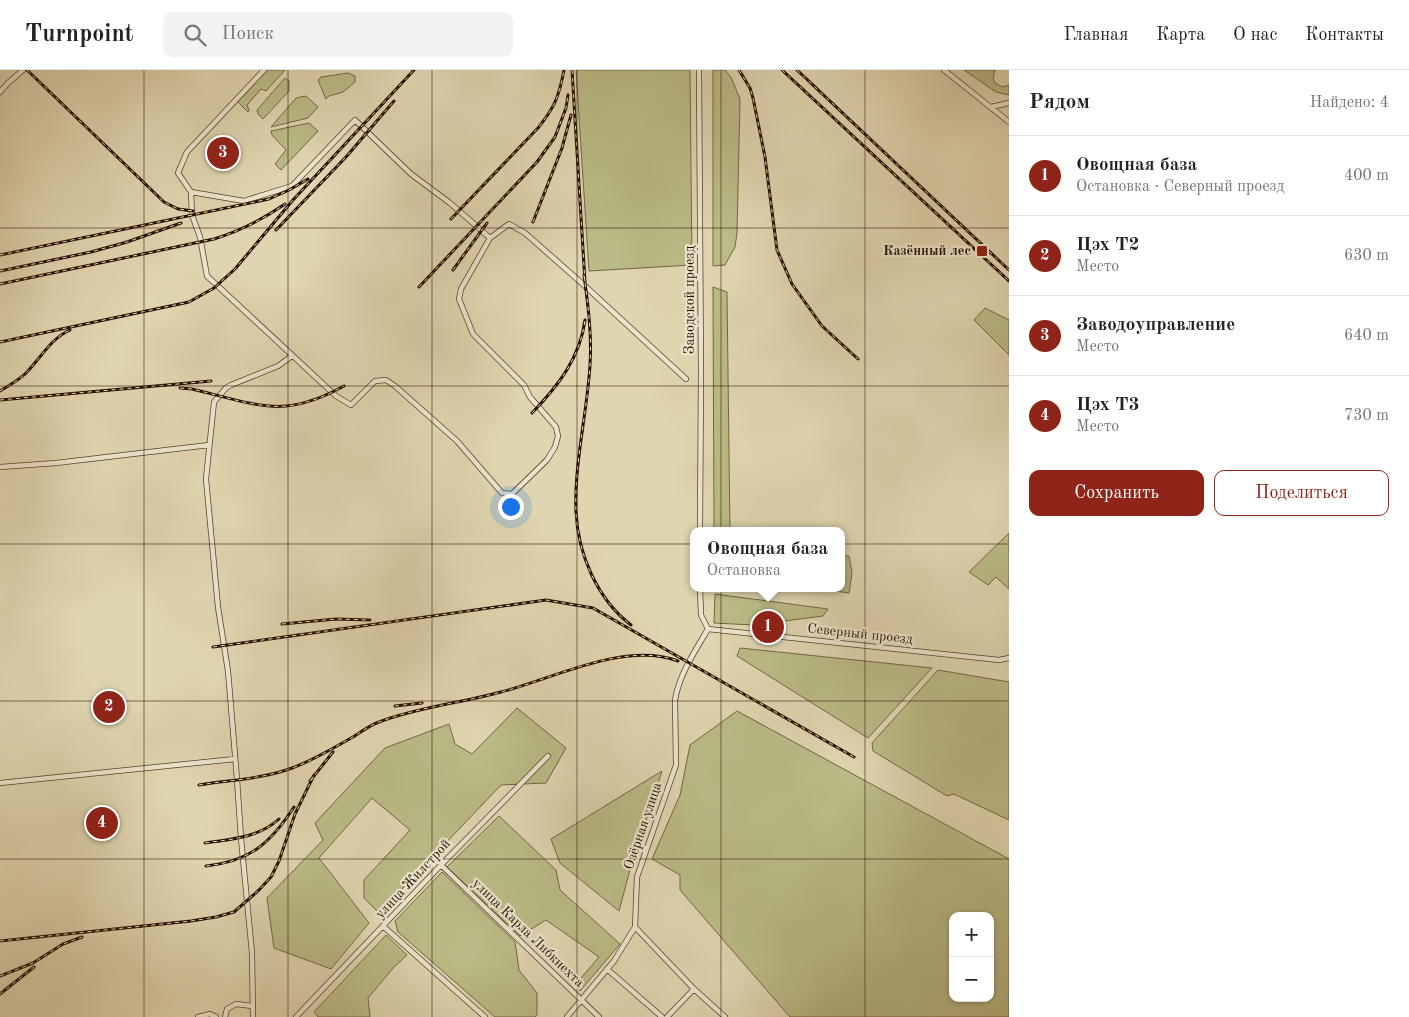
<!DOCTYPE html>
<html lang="ru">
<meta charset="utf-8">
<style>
body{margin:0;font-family:"Old Standard TT",serif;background:#f2f2f2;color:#222}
.controls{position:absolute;right:15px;bottom:15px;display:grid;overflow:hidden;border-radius:10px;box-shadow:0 1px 4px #0004}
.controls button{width:45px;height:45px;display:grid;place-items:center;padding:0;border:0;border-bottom:1px solid #e0e0e0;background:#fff;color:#222;font:25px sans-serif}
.you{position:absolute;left:510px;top:436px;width:18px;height:18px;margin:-12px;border:4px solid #fff;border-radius:50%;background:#1a73e8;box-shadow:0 0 0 8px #1a73e833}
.badge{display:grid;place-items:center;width:32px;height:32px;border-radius:50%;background:#8f2418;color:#fff;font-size:16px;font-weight:700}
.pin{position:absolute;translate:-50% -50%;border:2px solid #fff;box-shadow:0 1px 5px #0006}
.popup{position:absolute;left:690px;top:457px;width:155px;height:65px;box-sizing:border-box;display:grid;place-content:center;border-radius:10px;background:#fff;filter:drop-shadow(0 1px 4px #0005);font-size:16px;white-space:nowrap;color:#767676}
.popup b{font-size:19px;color:#222}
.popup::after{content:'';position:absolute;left:50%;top:100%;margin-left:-10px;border:10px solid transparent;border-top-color:#fff}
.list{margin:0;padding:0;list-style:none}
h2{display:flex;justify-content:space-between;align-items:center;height:65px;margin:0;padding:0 20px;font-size:21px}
h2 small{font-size:16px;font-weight:400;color:#767676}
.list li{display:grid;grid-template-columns:32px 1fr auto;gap:15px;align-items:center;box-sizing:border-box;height:80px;padding:0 20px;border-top:1px solid #e0e0e0}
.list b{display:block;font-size:19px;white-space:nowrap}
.list p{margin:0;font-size:16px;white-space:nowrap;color:#767676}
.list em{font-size:16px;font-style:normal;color:#767676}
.actions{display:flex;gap:10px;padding:15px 20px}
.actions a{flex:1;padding:11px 0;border:1px solid #8f2418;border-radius:10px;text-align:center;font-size:18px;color:#8f2418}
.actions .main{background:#8f2418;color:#fff}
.icon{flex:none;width:28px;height:28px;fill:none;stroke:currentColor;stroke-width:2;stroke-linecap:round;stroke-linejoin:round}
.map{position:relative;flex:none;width:1009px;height:947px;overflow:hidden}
header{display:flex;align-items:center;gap:30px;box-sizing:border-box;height:70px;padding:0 25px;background:#fff;border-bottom:1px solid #e0e0e0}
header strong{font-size:24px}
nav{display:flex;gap:28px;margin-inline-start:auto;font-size:18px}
.search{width:350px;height:45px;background:#f2f2f2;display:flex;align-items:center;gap:12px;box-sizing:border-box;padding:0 18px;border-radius:10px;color:#767676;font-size:19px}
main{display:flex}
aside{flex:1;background:#fff}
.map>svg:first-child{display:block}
.green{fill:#babb86;stroke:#726643;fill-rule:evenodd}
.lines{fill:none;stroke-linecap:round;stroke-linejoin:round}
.minor-casing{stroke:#56422c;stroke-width:6}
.minor{stroke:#eae4cc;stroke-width:4.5}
.rail-casing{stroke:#291100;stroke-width:3}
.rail{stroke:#eae4cc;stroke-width:1;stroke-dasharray:4;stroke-linecap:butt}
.grid{fill:none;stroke:#291100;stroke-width:1;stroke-opacity:0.55}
.poi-dot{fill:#8f2418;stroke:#eae4cc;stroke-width:2}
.labels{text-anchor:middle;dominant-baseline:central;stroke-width:4.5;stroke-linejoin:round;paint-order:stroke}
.poi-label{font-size:14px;font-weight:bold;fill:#291100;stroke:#eae4cc;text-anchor:end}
.street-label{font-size:14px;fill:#291100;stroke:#eae4cc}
</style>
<header>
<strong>Turnpoint</strong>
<div class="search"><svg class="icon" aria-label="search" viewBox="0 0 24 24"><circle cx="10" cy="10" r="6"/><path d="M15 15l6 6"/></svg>Поиск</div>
<nav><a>Главная</a><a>Карта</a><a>О нас</a><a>Контакты</a></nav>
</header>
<main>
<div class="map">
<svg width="1009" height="947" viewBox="0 0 1009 947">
<rect width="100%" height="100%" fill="#dfd5b0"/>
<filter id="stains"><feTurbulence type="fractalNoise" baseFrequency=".004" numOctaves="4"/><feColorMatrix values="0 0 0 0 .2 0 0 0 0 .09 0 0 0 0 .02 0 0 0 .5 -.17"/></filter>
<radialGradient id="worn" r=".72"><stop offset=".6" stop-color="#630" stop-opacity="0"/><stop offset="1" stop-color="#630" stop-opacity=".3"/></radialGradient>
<path class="green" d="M265 0H285L266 21 261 19 247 35 249 40 248 42 237 31Z
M576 0H690L692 195 589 201Z
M713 0H725L731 7 740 29 737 163 735 177 725 195 713 196Z
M964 0H995L993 8 995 13 1002 17 1009 15V25L996 22Z
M348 3 355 6V12L343 22 329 26 326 29 318 10 321 7Z
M285 8 289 11V21L263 49 258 44 257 40Z
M306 26 318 37 308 48 271 57 296 28Z
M309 53 318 61 281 100 275 94 286 80 272 65 271 61Z
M713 217 727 222 730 461H714Z
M985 238 1009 250V285L974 250Z
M1009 463V519L996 507 988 515 969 502Z
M842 486H849L852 503 849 523 816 518H842Z
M715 524 828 539 823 546 753 555 714 553Z
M740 578 932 598 868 668 737 586Z
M938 600 1009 612V750L954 724 947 726 873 681 872 673Z
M517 638 566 678 546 713 501 715 379 843 364 828V810L410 760 372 728 319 788 369 853 331 899 274 878 267 828 323 770 315 753 385 678 449 654 455 674 472 684Z
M737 641 1009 789V947H790L680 820V805L652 789 680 725 690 675ZM953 846H990V928H953Z
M662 701 630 800 619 841 560 793 551 769Z
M499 746 556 800 560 820 620 874 580 921 576 914 599 887 546 850 520 866 447 797Z
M442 802 515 872 519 900 537 923V945L535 947H495L398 862 395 851Z
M386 865 407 885 394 897 368 928 370 947H318L314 942Z"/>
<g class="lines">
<g class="minor-casing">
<path id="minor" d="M264 0 187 82 178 103 191 122 192 145 200 167 207 206 336 326 351 335 375 311 386 310 395 316 457 371 502 423 512 424 547 390 555 377 558 366 556 357 530 327 524 315 473 264 459 229 461 219 490 168 509 154 525 163 585 216 686 309
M699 0 701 302 700 461
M944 0 1009 52
M0 22 8 13 23 0
M991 37 1009 33
M191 122 244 131 292 116 355 50 411 104 450 133 490 168
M0 397 56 393 209 375
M700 518 701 545 708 559
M708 559 999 590 1009 588
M0 713 235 689
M441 795 599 947
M384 857 485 947
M635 857 694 919 725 947
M607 899 662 947
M198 947 210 944 216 947
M225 947 227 939 236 934 252 936
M253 947 252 883 241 768 237 709 228 601 218 537 206 409 214 332 226 318 231 315 278 296 292 286
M296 947 441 795 548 686
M567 947 614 891 635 857 637 807 676 695 675 630C679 605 695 581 708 559
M667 947 694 919"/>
</g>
<use href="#minor" class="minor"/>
<g class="rail-casing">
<path id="rail" d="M27 0 164 132 178 139 193 141
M572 0 585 212
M739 0 750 18 753 28 765 87 777 180 792 214 822 256 858 289
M782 0 1009 211
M797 0 1009 200
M451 149 538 58C555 37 559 26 564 0
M533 152 562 78 571 45
M276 160 346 87 394 31
M0 185 269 129 289 120 308 109
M453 200 487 153
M0 201 91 182 127 172 181 153
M584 205C588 235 592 265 590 295 587 344 574 394 576 442 578 484 597 529 631 555
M0 214 214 169C240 161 262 150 285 134
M419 217 537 92 555 67 566 38 568 25
M0 272 189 232 214 218 235 199 293 130 414 0
M180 318 192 319C219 325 259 339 286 336 307 334 326 326 344 316
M0 321C9 315 18 311 26 303 41 288 50 269 70 260
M0 330 211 311
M532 343C558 316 580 288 585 250
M282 554 336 549 370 550
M213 577 546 530 593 538 854 687
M395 636 422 633
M310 711 333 682
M199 715C230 710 263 709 292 698 314 690 333 678 353 667 361 662 370 655 379 652 419 637 461 633 501 622 553 609 624 571 678 591
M205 773C232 769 258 768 279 749
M206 796C250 791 270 774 294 737
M0 871 191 851 216 847 234 842 259 820 271 807 279 791 295 744 314 705
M0 906 33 893 63 874 82 867
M0 924 34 897"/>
</g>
<use href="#rail" class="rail"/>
</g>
<path class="grid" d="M144 0V947M288 0V947M432 0V947M577 0V947M721 0V947M865 0V947M0 158H1009M0 316H1009M0 474H1009M0 631H1009M0 789H1009"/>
<rect class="poi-dot" x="976" y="175" width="12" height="12" rx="2.5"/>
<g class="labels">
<g class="poi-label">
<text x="971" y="181">Казённый лес</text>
</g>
<g class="street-label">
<text transform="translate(690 230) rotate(-90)">Заводской проезд</text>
<text transform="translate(860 564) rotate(6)">Северный проезд</text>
<text transform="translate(643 756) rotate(-71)">Озёрная улица</text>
<text transform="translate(413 809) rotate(-47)">улица Жилстрой</text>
<text transform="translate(528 863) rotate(44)">улица Карла Либкнехта</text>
</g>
</g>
<rect width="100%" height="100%" filter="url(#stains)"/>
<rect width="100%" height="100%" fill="url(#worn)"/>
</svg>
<div class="controls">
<button>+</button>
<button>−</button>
</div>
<div class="you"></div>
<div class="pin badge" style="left:768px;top:557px">1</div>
<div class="popup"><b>Овощная база</b>Остановка</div>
<div class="pin badge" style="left:109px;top:637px">2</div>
<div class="pin badge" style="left:223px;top:83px">3</div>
<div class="pin badge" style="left:102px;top:753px">4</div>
</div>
<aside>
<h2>Рядом<small>Найдено: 4</small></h2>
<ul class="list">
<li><span class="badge">1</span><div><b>Овощная база</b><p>Остановка · Северный проезд</p></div><em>400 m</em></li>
<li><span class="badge">2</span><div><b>Цэх Т2</b><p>Место</p></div><em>630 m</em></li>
<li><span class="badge">3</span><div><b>Заводоуправление</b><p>Место</p></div><em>640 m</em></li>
<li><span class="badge">4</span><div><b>Цэх Т3</b><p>Место</p></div><em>730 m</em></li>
</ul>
<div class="actions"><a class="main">Сохранить</a><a>Поделиться</a></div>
</aside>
</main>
